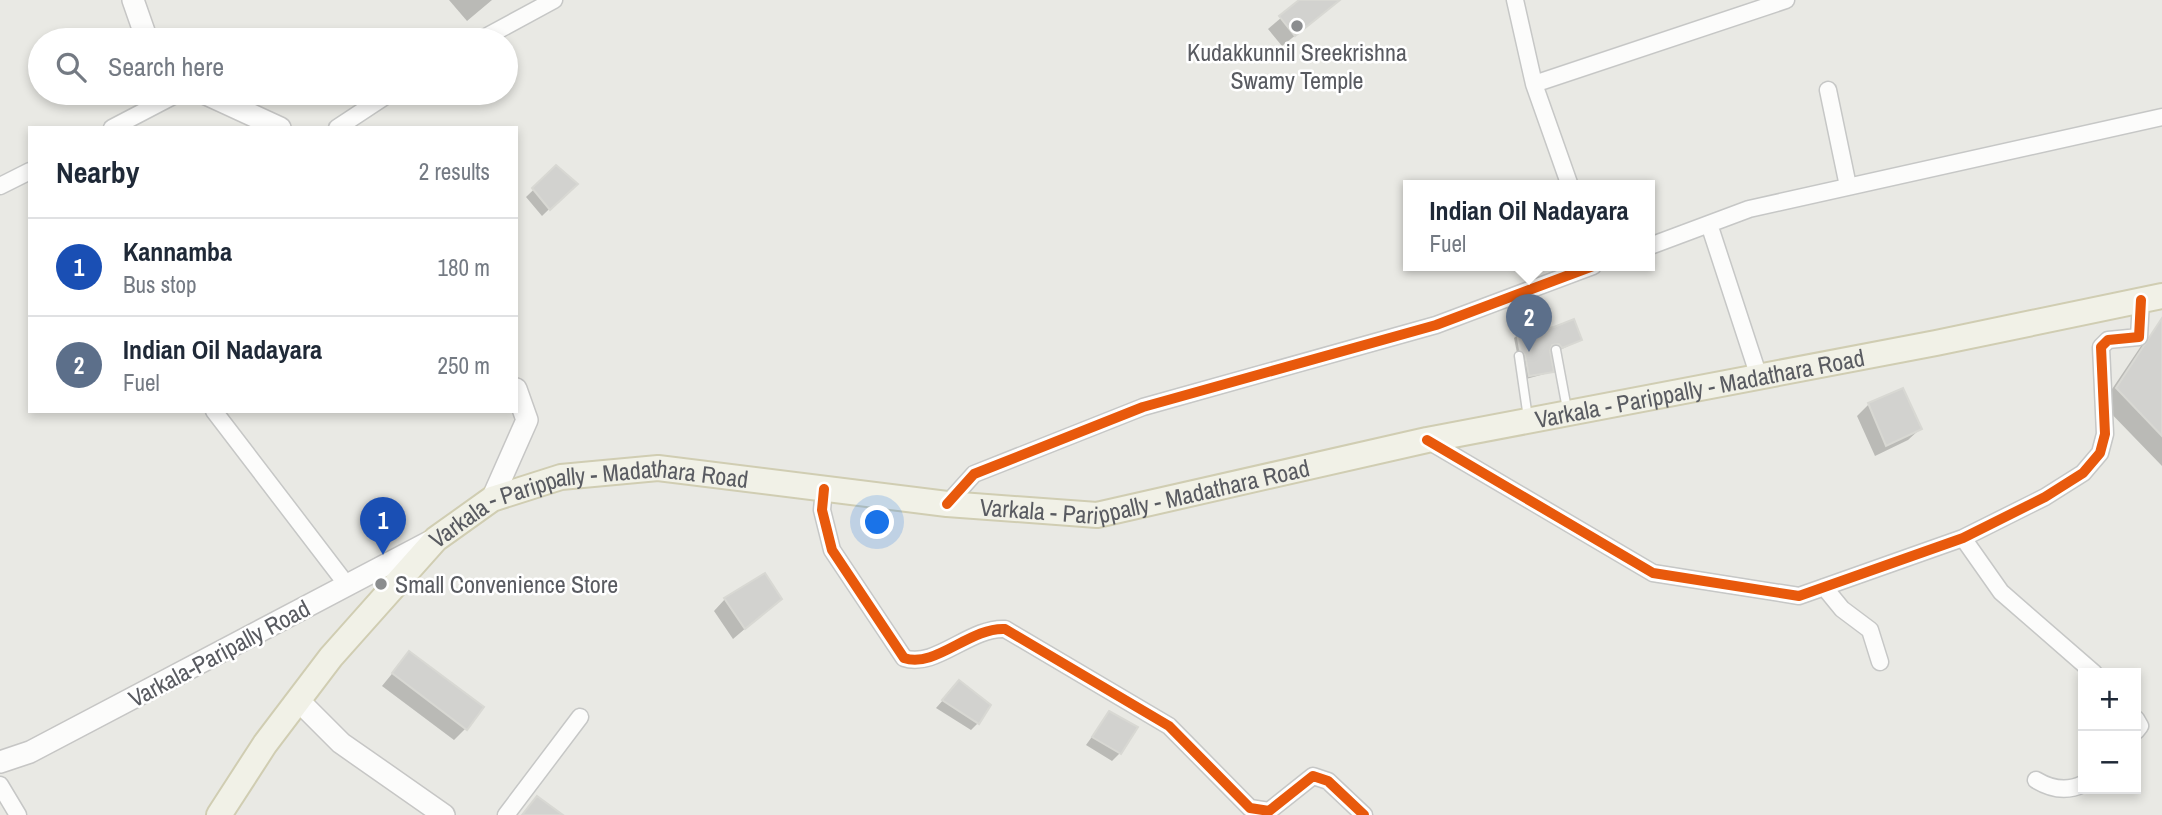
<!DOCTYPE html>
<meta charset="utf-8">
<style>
body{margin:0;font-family:"Archivo Narrow",sans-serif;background:#f2f2f3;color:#1f2937}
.controls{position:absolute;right:21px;bottom:21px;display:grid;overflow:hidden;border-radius:0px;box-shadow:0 4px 10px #0003}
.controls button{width:63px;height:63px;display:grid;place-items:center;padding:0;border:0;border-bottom:2px solid #e0e1e3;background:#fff;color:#1f2937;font:35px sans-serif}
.you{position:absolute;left:878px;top:523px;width:24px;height:24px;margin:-18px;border:5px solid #fff;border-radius:50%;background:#1a73e8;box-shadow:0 0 0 10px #1a73e833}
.badge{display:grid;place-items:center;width:46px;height:46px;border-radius:50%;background:#8b8d8f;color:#fff;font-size:23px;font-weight:700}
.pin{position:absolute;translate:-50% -58px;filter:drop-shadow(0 2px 4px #0008)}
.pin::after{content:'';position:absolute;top:37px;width:24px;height:21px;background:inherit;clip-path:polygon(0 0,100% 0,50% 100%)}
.popup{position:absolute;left:1403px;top:180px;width:252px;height:91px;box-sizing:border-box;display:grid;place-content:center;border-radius:0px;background:#fff;filter:drop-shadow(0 2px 5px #0005);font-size:23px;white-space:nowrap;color:#747a83}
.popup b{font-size:26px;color:#1f2937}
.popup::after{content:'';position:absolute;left:50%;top:100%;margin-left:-14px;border:14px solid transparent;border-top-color:#fff}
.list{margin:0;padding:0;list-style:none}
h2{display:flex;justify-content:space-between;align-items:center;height:91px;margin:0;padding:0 28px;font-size:30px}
h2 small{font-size:23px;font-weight:400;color:#747a83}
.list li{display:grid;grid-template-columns:46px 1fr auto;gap:21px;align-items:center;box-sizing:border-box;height:98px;padding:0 28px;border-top:2px solid #e0e1e3}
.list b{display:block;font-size:26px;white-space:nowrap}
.list p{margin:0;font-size:23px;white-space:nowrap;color:#747a83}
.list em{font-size:23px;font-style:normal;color:#747a83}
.icon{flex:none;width:38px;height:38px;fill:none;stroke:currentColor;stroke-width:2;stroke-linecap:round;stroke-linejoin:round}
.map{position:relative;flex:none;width:2162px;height:815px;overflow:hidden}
.search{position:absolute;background:#fff;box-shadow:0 4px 10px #0003;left:28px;top:28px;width:490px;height:77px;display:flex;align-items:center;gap:18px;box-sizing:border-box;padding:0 24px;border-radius:38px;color:#747a83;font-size:26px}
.panel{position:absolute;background:#fff;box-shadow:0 4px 10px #0003;left:28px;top:126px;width:490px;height:287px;border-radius:0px}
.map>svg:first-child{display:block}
.shadow{fill:#0003}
.building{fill:#d2d2cf;stroke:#d8d8d3;stroke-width:2}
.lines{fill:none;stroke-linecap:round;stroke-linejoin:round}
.lane-casing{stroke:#c6c7c6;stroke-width:11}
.street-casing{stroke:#c6c7c6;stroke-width:19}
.secondary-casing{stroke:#c6c6c5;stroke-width:24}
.primary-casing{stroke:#d0cdb2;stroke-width:28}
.lane{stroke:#fcfcfb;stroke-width:8}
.street{stroke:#fcfcfb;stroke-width:16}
.secondary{stroke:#fcfcfb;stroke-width:21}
.primary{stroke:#f1f1e7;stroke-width:24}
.cycleway-casing{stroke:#fff;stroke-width:15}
.cycleway{stroke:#e8590c;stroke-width:10}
.poi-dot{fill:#8b8d8f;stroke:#fff;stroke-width:2.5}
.labels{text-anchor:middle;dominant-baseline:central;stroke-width:5;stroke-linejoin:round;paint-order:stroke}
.poi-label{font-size:24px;fill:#595b61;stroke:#fff}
.street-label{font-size:24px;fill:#595b61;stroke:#fff}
</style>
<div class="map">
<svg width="2162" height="815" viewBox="0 0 2162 815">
<rect width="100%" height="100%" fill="#e9e9e4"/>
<path class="shadow" d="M449 0H492L467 21Z
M1302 0H1340L1282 46 1268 29Z
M325 93H338L332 99Z
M556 168 575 184 542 216 526 197Z
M2162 325V466L2102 404 2143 343Z
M1518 335 1580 340 1558 351 1555 347H1549L1552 372 1526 379 1517 353 1514 338Z
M1869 404 1920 429 1908 440 1875 456 1857 416Z
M725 599H780L733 639 714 611Z
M409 653 465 729 454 740 382 686Z
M952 690 978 723 971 730 936 708Z
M1109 713 1120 753 1112 761 1086 745Z"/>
<path class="building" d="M1299 0H1340L1295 36 1279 16Z
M556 165 578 184 550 210 532 188Z
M2162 318V436L2116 388Z
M1574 319 1582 340 1562 348 1559 344 1552 345 1550 351 1554 372 1529 376 1525 355 1520 350 1517 333 1554 327Z
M1903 388 1922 429 1886 446 1868 403Z
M765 573 782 599 745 629 724 598Z
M409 651 484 707 467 730 392 673Z
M959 680 991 705 979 724 942 700Z
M1109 711 1138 727 1121 754 1092 737Z
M537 796 563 815H522Z"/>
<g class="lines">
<g class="lane-casing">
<path id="lane" d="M1556 350 1567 409
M1519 356 1528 418"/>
</g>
<g class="street-casing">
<path id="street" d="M1515 0 1534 84 1570 186
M480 40 554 0
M1534 84 1786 0
M1828 90 1848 186
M112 128 179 93
M337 128 390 93
M0 186 30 171
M1709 224 1759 377
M1650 246 1749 209 2162 117
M214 411 347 585
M1427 440 1653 573 1799 596 1963 538 2045 497 2083 473 2100 453 2105 434 2101 347 2108 340 2139 337 2141 300
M824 489 822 510 832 550 904 658C935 669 970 627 1005 629L1169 726 1250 808 1269 811 1313 776 1328 781 1364 815
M947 504 974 474 1143 407 1436 325 1593 266
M1963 538 2001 592 2094 673
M1824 587 1842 609 1870 630 1880 662
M2136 719 2140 726 2136 731
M2036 780C2051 789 2067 792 2083 784
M0 785 18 815
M506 815 580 717"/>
</g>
<g class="secondary-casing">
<path id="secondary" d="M133 0 147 40
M204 93 280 128
M492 499 527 420 516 389
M298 700 341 743 444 815
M0 762 30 752 431 541"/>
</g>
<g class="primary-casing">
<g id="primary">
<path id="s1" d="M219 815 265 744 331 657 436 539 492 499 561 477 658 468 947 504 1097 515 1427 440 1936 343 2162 296"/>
</g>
</g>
<use href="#lane" class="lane"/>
<use href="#street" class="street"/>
<use href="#secondary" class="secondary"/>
<use href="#primary" class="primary"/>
<g class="cycleway-casing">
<path id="cycleway" d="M1427 440 1653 573 1799 596 1963 538 2045 497 2083 473 2100 453 2105 434 2101 347 2108 340 2139 337 2141 300
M824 489 822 510 832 550 904 658C935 669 970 627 1005 629L1169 726 1250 808 1269 811 1313 776 1328 781 1364 815
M947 504 974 474 1143 407 1436 325 1593 266"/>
</g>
<use href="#cycleway" class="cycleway"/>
</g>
<g class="poi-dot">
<circle cx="1297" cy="26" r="7"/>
<circle cx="381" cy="584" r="7"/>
</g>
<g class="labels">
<g class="poi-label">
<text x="1297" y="52">Kudakkunnil Sreekrishna<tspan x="1297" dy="28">Swamy Temple</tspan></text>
<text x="395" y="584" text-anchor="start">Small Convenience Store</text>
</g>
<g class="street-label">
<text stroke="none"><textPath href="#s1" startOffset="1648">Varkala - Parippally - Madathara Road</textPath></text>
<text stroke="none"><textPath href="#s1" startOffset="1082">Varkala - Parippally - Madathara Road</textPath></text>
<text stroke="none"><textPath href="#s1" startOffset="514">Varkala - Parippally - Madathara Road</textPath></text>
<text transform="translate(219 653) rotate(-28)">Varkala-Paripally Road</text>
</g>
</g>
</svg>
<div class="controls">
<button>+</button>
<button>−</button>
</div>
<div class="you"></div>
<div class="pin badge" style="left:383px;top:555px;background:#1a4fb4">1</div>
<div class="pin badge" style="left:1529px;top:352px;background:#5c6f8a">2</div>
<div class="popup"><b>Indian Oil Nadayara</b>Fuel</div>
<div class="search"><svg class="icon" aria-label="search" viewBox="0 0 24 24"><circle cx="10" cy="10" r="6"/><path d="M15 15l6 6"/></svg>Search here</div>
<section class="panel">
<h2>Nearby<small>2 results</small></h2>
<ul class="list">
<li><span class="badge" style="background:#1a4fb4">1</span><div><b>Kannamba</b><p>Bus stop</p></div><em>180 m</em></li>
<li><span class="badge" style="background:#5c6f8a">2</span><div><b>Indian Oil Nadayara</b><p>Fuel</p></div><em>250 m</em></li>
</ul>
</section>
</div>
